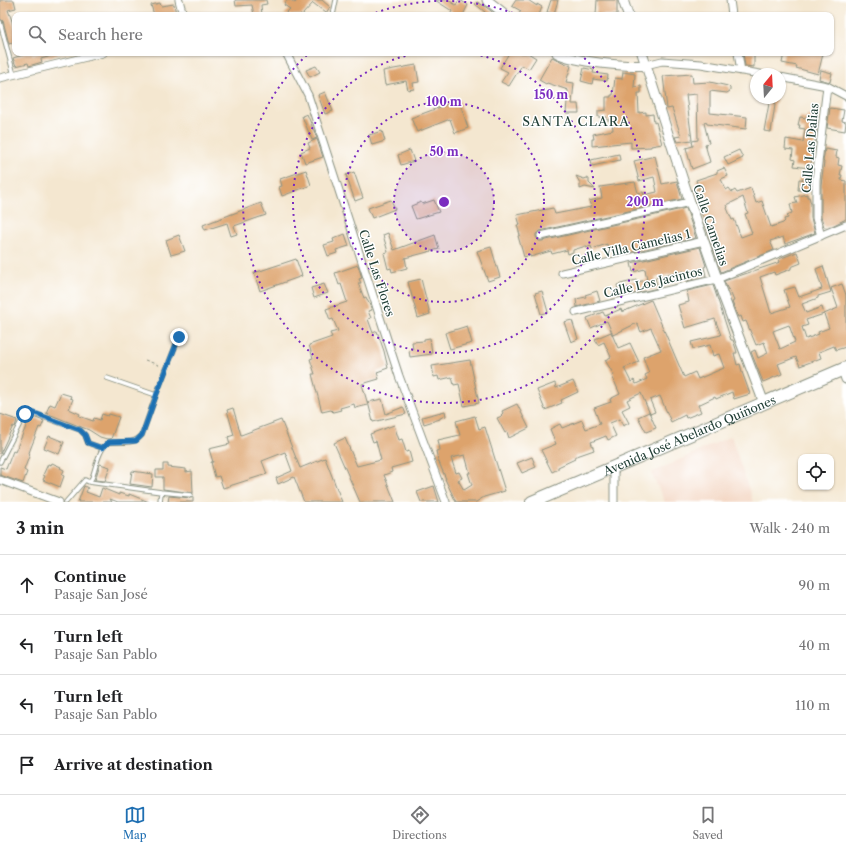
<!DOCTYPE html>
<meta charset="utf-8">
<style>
body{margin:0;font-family:"Libre Caslon Text",serif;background:#f2f2f2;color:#202124}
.controls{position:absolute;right:12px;bottom:12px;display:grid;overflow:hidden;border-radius:8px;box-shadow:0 1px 3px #0004}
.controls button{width:36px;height:36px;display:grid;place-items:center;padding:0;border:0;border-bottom:1px solid #e0e0e0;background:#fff;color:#202124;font:20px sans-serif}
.compass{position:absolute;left:750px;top:68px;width:36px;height:36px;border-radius:50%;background:#fff;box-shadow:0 1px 3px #0004;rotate:18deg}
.stop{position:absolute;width:12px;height:12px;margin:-9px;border:3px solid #1f6fb2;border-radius:50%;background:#fff}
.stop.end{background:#1f6fb2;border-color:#fff;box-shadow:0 1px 4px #0008}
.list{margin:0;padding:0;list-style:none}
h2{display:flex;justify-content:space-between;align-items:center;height:52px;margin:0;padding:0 16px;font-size:17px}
h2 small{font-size:13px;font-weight:400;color:#757577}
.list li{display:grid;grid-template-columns:26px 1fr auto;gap:12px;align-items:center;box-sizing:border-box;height:60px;padding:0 16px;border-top:1px solid #e0e0e0}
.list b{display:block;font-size:15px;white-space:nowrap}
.list p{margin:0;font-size:13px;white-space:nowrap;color:#757577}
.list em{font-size:13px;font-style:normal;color:#757577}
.icon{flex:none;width:22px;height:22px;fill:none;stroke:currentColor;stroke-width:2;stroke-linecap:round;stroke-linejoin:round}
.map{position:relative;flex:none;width:846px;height:502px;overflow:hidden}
.search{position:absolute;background:#fff;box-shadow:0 1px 3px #0004;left:12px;right:12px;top:12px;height:44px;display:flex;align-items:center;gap:10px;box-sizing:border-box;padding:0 14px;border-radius:8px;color:#757577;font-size:15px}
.sheet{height:292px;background:#fff}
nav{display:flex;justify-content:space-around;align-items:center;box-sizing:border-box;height:56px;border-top:1px solid #e0e0e0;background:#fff;font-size:11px;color:#757577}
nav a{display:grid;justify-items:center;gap:2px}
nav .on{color:#1f6fb2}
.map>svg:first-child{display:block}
.built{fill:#f3d4bf}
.building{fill:#dda36c;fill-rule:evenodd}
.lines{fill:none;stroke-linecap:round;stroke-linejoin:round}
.service-casing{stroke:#8a9282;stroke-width:5.5}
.minor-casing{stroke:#8a9282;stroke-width:9}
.tertiary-casing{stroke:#8a9282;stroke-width:11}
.primary-casing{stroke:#8a9282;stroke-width:14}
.path{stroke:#8a9282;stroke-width:1;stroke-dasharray:3 3;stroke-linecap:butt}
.service{stroke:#fff;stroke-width:3.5}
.minor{stroke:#fff;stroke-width:7}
.tertiary{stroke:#fff;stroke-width:9}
.primary{stroke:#fff;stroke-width:12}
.route{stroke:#1f6fb2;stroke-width:5}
.ring{fill:none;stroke:#7b2cbf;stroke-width:2;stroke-dasharray:2 4}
.labels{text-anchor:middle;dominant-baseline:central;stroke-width:3;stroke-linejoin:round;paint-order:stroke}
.street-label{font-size:12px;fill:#1f3d34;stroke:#fff}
.neighbourhood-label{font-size:13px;letter-spacing:1px;fill:#1f3d34;stroke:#fff}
.centre{fill:#7b2cbf;stroke:#fff;stroke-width:2}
.ring-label{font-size:12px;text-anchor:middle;font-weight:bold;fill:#7b2cbf;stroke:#fff;stroke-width:3;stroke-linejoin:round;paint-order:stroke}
</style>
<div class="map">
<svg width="846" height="502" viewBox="0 0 846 502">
<rect width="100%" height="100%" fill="#fff"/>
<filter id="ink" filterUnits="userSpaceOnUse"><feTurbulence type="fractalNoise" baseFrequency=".025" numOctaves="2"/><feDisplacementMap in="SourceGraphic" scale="8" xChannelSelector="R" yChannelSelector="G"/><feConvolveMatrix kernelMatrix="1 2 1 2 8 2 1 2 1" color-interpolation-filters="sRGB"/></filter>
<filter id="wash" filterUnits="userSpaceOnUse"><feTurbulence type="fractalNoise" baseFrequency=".012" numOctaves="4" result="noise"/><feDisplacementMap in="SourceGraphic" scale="16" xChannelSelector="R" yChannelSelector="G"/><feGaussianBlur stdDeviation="0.9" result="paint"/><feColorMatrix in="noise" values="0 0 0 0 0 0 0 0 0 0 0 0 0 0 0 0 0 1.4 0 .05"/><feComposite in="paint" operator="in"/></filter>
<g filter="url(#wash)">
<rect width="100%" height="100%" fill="#f4e7d0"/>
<path class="built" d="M731 436 753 502H665L651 473Z"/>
<g id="blocks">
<path class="building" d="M0 0H14L16 8 8 10 15 29V42L9 44 3 21 0 19Z
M235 0H266L267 4 261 5 262 15H254L252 5 236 6Z
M287 0H291L295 3 298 0H322L330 7 326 13 313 3 302 15H284L290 9 284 5Z
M435 0H448L456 5 459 0H460L468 5 463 15H450L452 11Z
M516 0H528L537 6V4L542 7 539 15H518L521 11 512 6Z
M551 0H558L554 14 547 12Z
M597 0H617V15H596Z
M477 2 486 7 496 15H483L485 12 475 4Z
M160 3 161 6 174 4 176 14 154 15 151 5Z
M25 53H32L33 55 42 53H58V54L41 59 42 62 29 66 28 63 16 66 13 58 26 54Z
M509 53H528L536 58 529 69 522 65 509 86 501 82 508 72 500 68Z
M743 53H754V67L745 66Z
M784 53H817L823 54 818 74 796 68 797 66 782 63Z
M552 57 571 66 566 82 574 83 572 104H578L579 113H566L568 90 547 83 546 84 539 80Z
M416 65 419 82 413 83 414 89 408 90 406 81 385 85 383 71Z
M316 66 320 72 310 77 306 70Z
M584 68 594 70 593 73 608 75 607 81 593 79 592 84 581 81Z
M821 70 832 73 830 82 819 79Z
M623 72 635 74 634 87 641 86V93H638L639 113 646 112V115L653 114 654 123 656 122 662 144 651 146V147L631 148V142L592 146V139H594L593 134 613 130 612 120H607V117H598V111L606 110V97H611V95H613L615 78 622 79Z
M692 74 693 83 710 82 728 86 730 88V91L727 93 710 91V113L747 117 746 129 707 124 706 122 704 123 709 143 705 144 710 162 692 169 686 148 693 146 692 141 698 140 697 94 686 95 692 140 677 142 675 137 681 136 672 108 667 109 663 76Z
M325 92 333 111 325 114 318 95Z
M770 98H776L771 132 764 131Z
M459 100 468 128 455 133 450 119 417 132 411 118Z
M830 108 844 110 842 121 846 122 845 131 827 128Z
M307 114 317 138 312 140 302 116Z
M807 115 818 116 814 150H813L811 164H809V168L794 166 795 160 792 159 793 150 785 149 786 139 803 142 805 129 799 128 800 125H798L800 117 807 118Z
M382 131 385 141 372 145 369 135Z
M317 139 323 157 305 163 301 152 310 148 308 143Z
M825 149 837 151 836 157 839 158 838 165 842 166 840 175H842L841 180 846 181V219L832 226 824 227 821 217V185L824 162 823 161Z
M410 150 414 161 401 165 398 155Z
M739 150 743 158 728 165 724 157Z
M619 154 620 160 592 166 591 160Z
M655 156 662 184 677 181 682 199 540 231 536 234V237L539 241H542L686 208 696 238 619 255 616 246 608 248 607 244 592 249 591 246 586 248V246L573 250V252L568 254 567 250 552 254 551 251 530 257V255L524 257 518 236 520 235 517 225H520L517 215 553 208 555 214 591 207 589 201 602 198 600 187 635 182 638 193 643 192 644 195 657 192 654 177 639 181 634 161Z
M724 168 728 176 721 179 726 190 729 188 732 192 735 190 737 193 751 188 756 203 762 201 771 227 783 223 785 221 784 219 788 218 787 215 792 213 790 204 797 203 795 197 807 194V197H809L811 204V218L815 233 785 244 783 237 770 241 774 250 721 272 704 222 705 221 697 204 700 202 695 191 699 189 696 180 717 173V171ZM743 197 748 213 745 214 752 233 741 237 734 219 732 220 727 208 728 207 727 205Z
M306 170 311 185 282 196 279 187 282 186 280 179Z
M354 172 363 198 355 201 346 175Z
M576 176 584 179 587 178 589 179V183L595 189 585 187 580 189V183Z
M799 179 809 180 807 191 798 190Z
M391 200 395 209 372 218 368 208Z
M434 200 439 212 416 219 411 206 421 202 422 204Z
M261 203 266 215 234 226 237 234 231 236 227 223 205 230 203 225Z
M388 233 394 250 435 235 439 249 405 258 407 268 392 272 391 268 388 269 384 253 388 252 383 235Z
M345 234 349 246 336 250 337 253 328 256 324 245 334 242 333 239Z
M179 235 185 251 171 255 166 240Z
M491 247 500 277 488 281 477 251Z
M700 247 706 266 704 267 706 276 686 281 684 271 655 278 658 288 620 297 617 285 636 280 637 282 647 280 645 269 633 272 631 263Z
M797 252 801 263 791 267V269L775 275 774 272 760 277 771 313 790 307 784 290 795 287 799 297 822 289 816 269 823 266 831 292 818 296V298L802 304 806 313 822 307 824 314 806 320 808 325 802 327 806 339 819 334 818 332 829 328 824 314 838 308 831 288 842 284 846 295V347L836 350 834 346 819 352 821 358 800 366 796 357 778 364 782 374 763 382 751 352 755 350 758 358 768 353 764 342 756 345 746 321 743 322 741 316 738 317 732 302 734 301 729 289 728 290 724 281 780 262 779 259ZM789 325 795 342 780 349 773 331Z
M296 259 302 276 260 291 254 273Z
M358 265 362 278 359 279 361 283H358L364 298 366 297 372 310 368 311 371 318 368 319 373 333 377 331 384 351 388 368 377 372 379 379 362 384 368 405 355 408 354 404 340 408 341 410 333 412 331 410 322 412 312 374H315L310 359 313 358 309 345 332 337 330 333 338 331 333 319 330 320 326 309 347 302 341 284 339 285 335 273Z
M421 279 430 314 418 318 408 282Z
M324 284 328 293 314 298 311 288Z
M713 285 731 340H733L736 349 737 353H734L737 365 740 364 742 372 750 394 734 399 732 392 716 399 715 397 698 405 701 412 686 418 685 415 671 422 660 396 650 400 655 412 650 414 641 393 627 400 630 406 622 410 629 423 623 426 620 419 610 423 616 436 608 440 606 436 591 442 594 450 574 457 575 459 558 467V469L552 472 541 450 556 444 550 429 560 424 562 428 582 420 586 429 600 424 594 408 611 402 610 399 620 394 612 376 614 375 605 360 611 357 604 342 598 345 595 339 611 332 618 348 630 343 639 362 624 368 631 382 634 380 636 384 647 379 645 375 649 373 643 357 661 350 651 328 641 332 637 323 613 335 607 321 591 328 587 318 603 312 605 316 621 309 622 312 651 300 684 377 695 372 698 379 724 368 719 354 713 356 710 345 693 349 691 342 721 335 715 319 685 328 678 305 689 302 687 291Z
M542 291 548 312 541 314 535 293Z
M597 291 600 301 577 307 576 299 586 297 585 295Z
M572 320 578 339 571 342 564 322Z
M467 326 472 343 450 349 445 333Z
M430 338 432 354 410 357 409 351 413 350 412 342 424 341V339Z
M470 360 479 403 464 406 459 384 454 385 452 377 439 380 438 376 434 377 432 366Z
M573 381 578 392 561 400 562 403 545 410 537 390 555 383 556 388Z
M61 393 71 396 70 398 73 399 69 409 80 414 79 416 93 421 94 418 100 420 102 414 108 416 109 414 119 417 111 439H107L100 437 89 430 46 413 50 404 55 406Z
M382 399 386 414 403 407 406 414 373 422 368 402Z
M517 404 529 428 509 438 507 432 505 433 497 418 502 416 501 415 503 413 502 411Z
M233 408 241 435 281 420 300 468 325 458 342 502H304L294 477 278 484 276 478 292 471 285 452 262 461 267 474 223 488 219 476 215 477 211 462H213L209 449 230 444 228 437 234 435 227 410Z
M445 411 446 416 440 418V419L424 424 422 417Z
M649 412 656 428 646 432 638 417Z
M0 414 17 420 15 427 13 426 0 454Z
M30 416 44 421 41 428 39 427 30 450 29 453 30 454 24 470 27 472 23 483 0 475V467L6 469 13 451 15 452 28 422H30L28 421Z
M475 416 479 429 485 427 505 491 484 497 476 502H456L445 479H446L438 460 436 451 440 450 438 440 460 435 456 421ZM465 455 470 473H468L472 485 464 490 458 480 462 478 459 472 456 473 451 458Z
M394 425 399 440 402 439 406 452 409 451 412 462 391 468 392 472 384 475 395 502H360L334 443 345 438 357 466 381 460 376 441 373 442 370 434Z
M49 436 64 442 59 454 44 448Z
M532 457 536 467 522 473 517 463Z
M52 463 61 467 60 468 64 470 62 475 64 476 60 487 43 480 45 476 43 475 48 464 51 465Z
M100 464 110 467 105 481 95 480Z
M163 464H168V467L186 469V472L192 471 193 493 163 489V477H156V470H163Z
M132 471 153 474 152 487 130 484Z
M84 486 88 488 86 492 99 497 102 488 119 495V493L129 496V494L149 502H118L110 499 112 502H78Z
M434 486 439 502H421L417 492Z
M169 496 191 498 193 497V502H168Z"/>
</g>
</g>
<g filter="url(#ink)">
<use href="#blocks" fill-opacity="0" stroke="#8a9282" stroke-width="1"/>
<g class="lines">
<g class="service-casing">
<path id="service" d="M333 15 336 0
M0 22 14 75
M107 378 156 395
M0 462 25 414 29 412 80 430 85 435 88 443 102 448
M89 482 161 492 191 495
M66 502 85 480 89 482 92 478C96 467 99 448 109 442 120 442 134 445 142 435L156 395 179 337
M160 502 161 492"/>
</g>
<g class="minor-casing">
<path id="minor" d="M179 0 183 15
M730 0 732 15
M286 53 308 95 399 376 446 502
M738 53 741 71
M646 65 662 61 701 64 760 74
M780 77 827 86 846 96
M0 78 103 53
M541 236 690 202
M821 236 816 218V180L827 86
M562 273 704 241
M576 312 717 279 846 225
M614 467V502
M0 480 59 502"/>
</g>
<g class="tertiary-casing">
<path id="tertiary" d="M487 0 506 15
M623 0 628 15
M557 53C576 62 625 67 646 65
M642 53 690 202 724 298 764 403
M843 370 846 379"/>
</g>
<g class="primary-casing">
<g id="primary">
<path id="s1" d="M532 502 846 368"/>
</g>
</g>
<path class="path" d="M145 360 161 366"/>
<use href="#service" class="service"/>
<use href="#minor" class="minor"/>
<use href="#tertiary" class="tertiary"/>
<use href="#primary" class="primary"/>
</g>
</g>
<g class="lines" filter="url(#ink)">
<path class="route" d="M25 414 28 412H32L80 430 85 435 88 443 102 448 109 442 136 441 142 435 156 396 179 337"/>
</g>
<circle cx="444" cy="202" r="50" fill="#7b2cbf" fill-opacity=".12"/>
<g class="ring">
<circle cx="444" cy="202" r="50"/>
<circle cx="444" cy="202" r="100"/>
<path d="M469 53A151 151 0 1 1 419 53"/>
<path d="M370 15A201 201 0 0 1 518 15M580 54A201 201 0 1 1 308 54"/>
</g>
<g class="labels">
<g class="street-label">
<text transform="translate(810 148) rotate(-85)">Calle Las Dalias</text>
<text transform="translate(711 225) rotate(71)">Calle Camelias</text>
<text transform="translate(631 247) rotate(-13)">Calle Villa Camelias 1</text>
<text transform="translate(377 273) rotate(72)">Calle Las Flores</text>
<text transform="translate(653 282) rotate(-13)">Calle Los Jacintos</text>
<text stroke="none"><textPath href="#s1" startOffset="171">Avenida José Abelardo Quiñones</textPath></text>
</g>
<g class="neighbourhood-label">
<text x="576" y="121">SANTA CLARA</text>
</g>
</g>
<circle cx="444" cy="202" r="6" class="centre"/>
<g class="ring-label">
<text x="551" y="99">150 m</text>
<text x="444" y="106">100 m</text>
<text x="444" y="156">50 m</text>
<text x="645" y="206">200 m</text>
</g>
</svg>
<div class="controls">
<button><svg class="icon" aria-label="locate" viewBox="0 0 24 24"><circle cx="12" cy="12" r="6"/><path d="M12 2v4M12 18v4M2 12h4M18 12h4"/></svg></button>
</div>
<svg class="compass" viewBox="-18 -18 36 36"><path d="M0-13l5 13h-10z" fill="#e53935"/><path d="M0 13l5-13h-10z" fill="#757577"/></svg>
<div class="stop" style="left:25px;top:414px"></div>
<div class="stop end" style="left:179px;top:337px"></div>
<div class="search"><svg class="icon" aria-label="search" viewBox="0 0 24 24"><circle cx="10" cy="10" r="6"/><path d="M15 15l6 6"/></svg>Search here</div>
</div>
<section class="sheet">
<h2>3 min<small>Walk · 240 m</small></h2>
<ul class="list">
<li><svg class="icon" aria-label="ahead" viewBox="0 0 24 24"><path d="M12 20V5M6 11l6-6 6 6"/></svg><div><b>Continue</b><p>Pasaje San José</p></div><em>90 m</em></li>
<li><svg class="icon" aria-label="left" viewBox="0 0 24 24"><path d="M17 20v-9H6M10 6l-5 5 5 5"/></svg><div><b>Turn left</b><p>Pasaje San Pablo</p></div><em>40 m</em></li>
<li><svg class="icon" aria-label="left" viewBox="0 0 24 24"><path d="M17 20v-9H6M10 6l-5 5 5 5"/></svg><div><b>Turn left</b><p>Pasaje San Pablo</p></div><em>110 m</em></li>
<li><svg class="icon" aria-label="arrive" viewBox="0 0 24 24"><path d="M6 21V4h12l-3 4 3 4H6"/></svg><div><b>Arrive at destination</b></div></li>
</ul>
</section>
<nav>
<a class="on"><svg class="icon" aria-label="map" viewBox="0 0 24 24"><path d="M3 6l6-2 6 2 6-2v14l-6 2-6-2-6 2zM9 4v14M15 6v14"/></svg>Map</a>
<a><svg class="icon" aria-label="directions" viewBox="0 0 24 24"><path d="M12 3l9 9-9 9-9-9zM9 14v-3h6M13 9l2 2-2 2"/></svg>Directions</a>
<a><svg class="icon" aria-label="saved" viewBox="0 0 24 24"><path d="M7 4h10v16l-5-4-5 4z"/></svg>Saved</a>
</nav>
